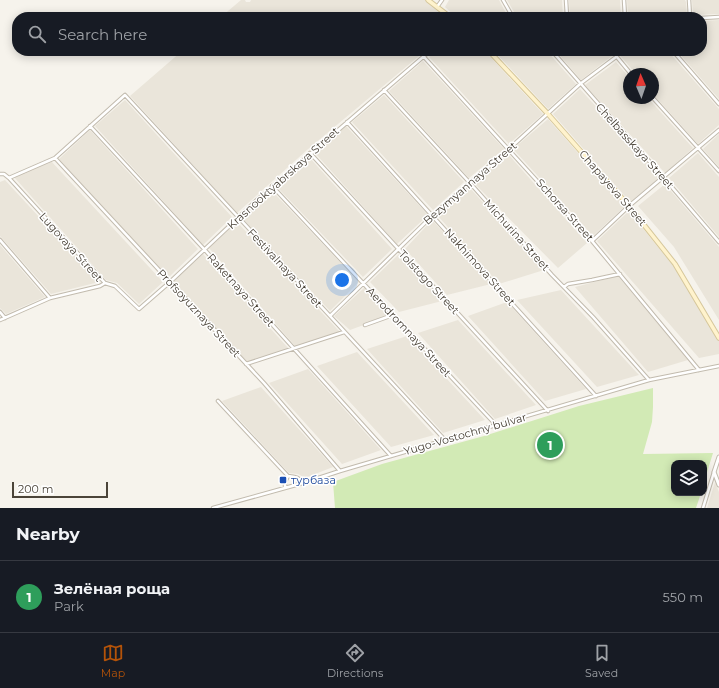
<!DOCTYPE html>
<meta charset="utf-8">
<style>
body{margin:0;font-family:Montserrat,sans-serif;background:#20242c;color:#f1f3f6}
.controls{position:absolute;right:12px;bottom:12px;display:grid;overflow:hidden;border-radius:8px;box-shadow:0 2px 10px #0003}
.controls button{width:36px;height:36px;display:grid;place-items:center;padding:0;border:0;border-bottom:1px solid #363941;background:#171b24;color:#f1f3f6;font:20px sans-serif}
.compass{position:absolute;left:623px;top:68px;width:36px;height:36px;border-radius:50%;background:#171b24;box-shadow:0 2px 10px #0003;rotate:358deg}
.scale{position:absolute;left:12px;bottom:10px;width:96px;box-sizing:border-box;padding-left:4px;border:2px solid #4b4439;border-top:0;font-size:11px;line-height:14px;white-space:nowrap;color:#4b4439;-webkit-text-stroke:3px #fff;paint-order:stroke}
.you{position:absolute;left:342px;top:280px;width:14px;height:14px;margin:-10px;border:3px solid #fff;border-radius:50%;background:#1a73e8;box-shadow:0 0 0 6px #1a73e833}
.badge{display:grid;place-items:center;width:26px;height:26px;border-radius:50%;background:#b45309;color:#fff;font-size:13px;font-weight:700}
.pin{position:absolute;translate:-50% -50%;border:2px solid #fff;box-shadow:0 1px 4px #0006}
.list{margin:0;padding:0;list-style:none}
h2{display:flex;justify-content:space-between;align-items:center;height:52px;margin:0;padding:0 16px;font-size:17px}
h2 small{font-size:13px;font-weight:400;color:#9ea1a6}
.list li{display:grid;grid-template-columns:26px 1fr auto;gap:12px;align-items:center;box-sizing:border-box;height:72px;padding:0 16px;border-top:1px solid #363941}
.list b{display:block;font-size:15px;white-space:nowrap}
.list p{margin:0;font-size:13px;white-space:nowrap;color:#9ea1a6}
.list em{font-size:13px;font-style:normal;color:#9ea1a6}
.icon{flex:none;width:22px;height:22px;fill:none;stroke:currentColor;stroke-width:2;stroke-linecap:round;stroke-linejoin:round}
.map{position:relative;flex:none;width:719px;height:508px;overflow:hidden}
.search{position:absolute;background:#171b24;box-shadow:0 2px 10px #0003;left:12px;right:12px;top:12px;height:44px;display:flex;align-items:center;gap:10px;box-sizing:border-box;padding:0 14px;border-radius:16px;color:#9ea1a6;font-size:15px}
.sheet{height:124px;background:#171b24}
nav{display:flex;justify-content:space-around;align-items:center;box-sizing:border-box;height:56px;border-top:1px solid #363941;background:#171b24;font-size:11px;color:#9ea1a6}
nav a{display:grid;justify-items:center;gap:2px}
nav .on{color:#b45309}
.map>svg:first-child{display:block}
.residential{fill:#eae5da}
.green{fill:#d2eab5}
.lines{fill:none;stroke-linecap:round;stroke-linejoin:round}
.minor-casing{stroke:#c2bbae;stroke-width:4.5}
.tertiary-casing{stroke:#c2bbae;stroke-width:5}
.secondary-casing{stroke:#d6c79b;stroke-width:5.5}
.minor{stroke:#fff;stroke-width:2.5}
.tertiary{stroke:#fff;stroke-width:3}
.secondary{stroke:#fff3cd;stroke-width:3.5}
.transit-dot{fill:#1a4fb4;stroke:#fff;stroke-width:1.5}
.labels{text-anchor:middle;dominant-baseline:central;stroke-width:3;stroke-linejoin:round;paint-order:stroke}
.street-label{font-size:11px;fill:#4b4439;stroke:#fff}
.transit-label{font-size:11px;fill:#164399;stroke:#fff;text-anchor:start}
</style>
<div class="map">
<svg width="719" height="508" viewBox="0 0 719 508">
<rect width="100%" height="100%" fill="#f6f3ec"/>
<path class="residential" d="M241 0H245L246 2H250L251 0H427L446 17H221Z
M449 0H499L507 15V17H456L445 7Z
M507 0H562L563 17H514V12Z
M569 0H620L621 17H570Z
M627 0H685L686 2 687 15 628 17Z
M692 0H719V14L693 15Z
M719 20V99L677 51H702V21Z
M182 51H425L307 150 237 213 130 96Z
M436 51H485L543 114 509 144 429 57Z
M494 51H547L576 84 548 109Z
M556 51H608L612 56 581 80Z
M616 51H668L719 109V125L698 144 653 94V74H636Z
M423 61 504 149 469 178 389 91Z
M616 62 629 77V98H648L693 148 665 173 585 85Z
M580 89 660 177 630 202 553 114Z
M384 95 464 182 433 210 352 122Z
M125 100 232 217 203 245 95 126Z
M548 119 625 206 593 236 513 149Z
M346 126 428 215 397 244 314 152Z
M90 130 198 249 168 278 59 159Z
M719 134V167L703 149Z
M698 153 719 177V237L669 178Z
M508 154 587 243 558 268 474 183Z
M309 157 392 249 363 277 277 187Z
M51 161 163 282 139 304 117 283 106 280 14 177Z
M5 180 99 282 51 294 0 236V182Z
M665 184 719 247V320L674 247 638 206Z
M469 187 544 270 499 284 437 215Z
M272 191 359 282 330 311 242 218Z
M629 211 674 267 719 340V354L699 358 597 241Z
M432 220 491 284 447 295 405 249Z
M237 222 340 332 296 347 209 248Z
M0 245 45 297 6 314 0 308Z
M203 254 289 349 246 362 173 282Z
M399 254 442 301 399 312 370 282Z
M618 276 688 360 648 372 575 287Z
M365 287 391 315 350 330 334 316Z
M561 290 639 375 597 387 517 300Z
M507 302 586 389 545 401 468 316Z
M458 320 536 405 495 419 418 333Z
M407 336 485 420 443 433 367 349Z
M357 352 434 435 391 447 317 366Z
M308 369 381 450 342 464 269 383Z
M261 387 333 467 305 478 298 474 289 473 222 401Z
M715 482 719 492V508H707Z"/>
<path class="green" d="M653 388V407L652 422 643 454 713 453 704 482V463H674V493H701L696 508H335L333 482 382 464 484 436 579 406Z"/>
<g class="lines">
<g class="minor-casing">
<path id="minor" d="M503 0 511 14V17
M566 0 567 17
M624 0 625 17
M689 0 690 17
M437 7 442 0
M702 18 719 17
M552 51 664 178 719 242
M612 51 631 74
M673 51 719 104
M424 57 592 241 699 370
M384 90 470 183 552 275 593 317 649 380
M653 98 719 171
M347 122 596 396
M90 126 204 249 391 456
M310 153 548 411
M55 158 264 383 340 471
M0 174H4L9 178 55 158 125 95 445 440
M9 178 105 283 115 286 139 309 170 282 257 200 430 51
M272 186 496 425
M0 240 50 298
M592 241 629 206 719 130
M564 287 568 284 592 280 620 274
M0 312 5 318
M330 316 433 215 509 149 580 84 616 57
M0 320 50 298 100 286 105 283
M365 325 393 315
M246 364 344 332
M218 401 288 476C295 477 299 477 303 483
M285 488V482L288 476
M213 508 303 483 340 471 649 380 719 366
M703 508 714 472"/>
</g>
<g class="tertiary-casing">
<path id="tertiary" d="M719 457 714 472 719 485"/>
</g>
<g class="secondary-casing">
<path id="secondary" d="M428 0 450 17
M489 51 548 114 629 206 675 264 719 338"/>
</g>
<use href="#minor" class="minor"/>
<use href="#tertiary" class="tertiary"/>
<use href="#secondary" class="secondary"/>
</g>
<rect class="transit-dot" x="279" y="476" width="8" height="8" rx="2"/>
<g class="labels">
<g class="street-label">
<text transform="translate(635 146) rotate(48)">Chelbasskaya Street</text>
<text transform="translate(283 178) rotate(-42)">Krasnooktyabrskaya Street</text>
<text transform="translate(470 183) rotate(-41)">Bezymyannaya Street</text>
<text transform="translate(613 188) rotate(49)">Chapayeva Street</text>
<text transform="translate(565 210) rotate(48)">Schorsa Street</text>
<text transform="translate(517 235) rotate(48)">Michurina Street</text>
<text transform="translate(71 247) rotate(48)">Lugovaya Street</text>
<text transform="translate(480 267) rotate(48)">Nakhimova Street</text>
<text transform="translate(285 268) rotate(47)">Festivalnaya Street</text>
<text transform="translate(429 282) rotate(47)">Tolstogo Street</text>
<text transform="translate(241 290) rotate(48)">Raketnaya Street</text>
<text transform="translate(199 313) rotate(47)">Profsoyuznaya Street</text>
<text transform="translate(409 332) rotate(47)">Aerodromnaya Street</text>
<text transform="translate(465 434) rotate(-16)">Yugo-Vostochny bulvar</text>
</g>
<g class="transit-label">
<text x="291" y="480">турбаза</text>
</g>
</g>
</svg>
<div class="controls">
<button><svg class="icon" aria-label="layers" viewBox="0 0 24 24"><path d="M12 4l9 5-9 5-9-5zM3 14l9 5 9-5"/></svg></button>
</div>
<svg class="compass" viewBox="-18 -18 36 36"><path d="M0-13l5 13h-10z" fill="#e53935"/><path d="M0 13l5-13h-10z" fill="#9ea1a6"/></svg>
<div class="scale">200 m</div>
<div class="you"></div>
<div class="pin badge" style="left:550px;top:445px;background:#2e9e5b">1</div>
<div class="search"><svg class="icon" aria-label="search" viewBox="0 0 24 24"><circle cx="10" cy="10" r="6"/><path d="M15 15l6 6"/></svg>Search here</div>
</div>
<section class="sheet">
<h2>Nearby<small></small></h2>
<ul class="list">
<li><span class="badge" style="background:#2e9e5b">1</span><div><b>Зелёная роща</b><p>Park</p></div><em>550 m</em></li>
</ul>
</section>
<nav>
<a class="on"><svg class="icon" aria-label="map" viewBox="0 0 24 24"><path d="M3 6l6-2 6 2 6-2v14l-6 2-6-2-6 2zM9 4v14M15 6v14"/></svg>Map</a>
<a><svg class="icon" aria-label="directions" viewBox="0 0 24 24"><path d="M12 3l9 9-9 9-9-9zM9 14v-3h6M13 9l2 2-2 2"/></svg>Directions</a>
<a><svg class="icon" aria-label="saved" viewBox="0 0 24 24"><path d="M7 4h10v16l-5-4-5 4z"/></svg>Saved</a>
</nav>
